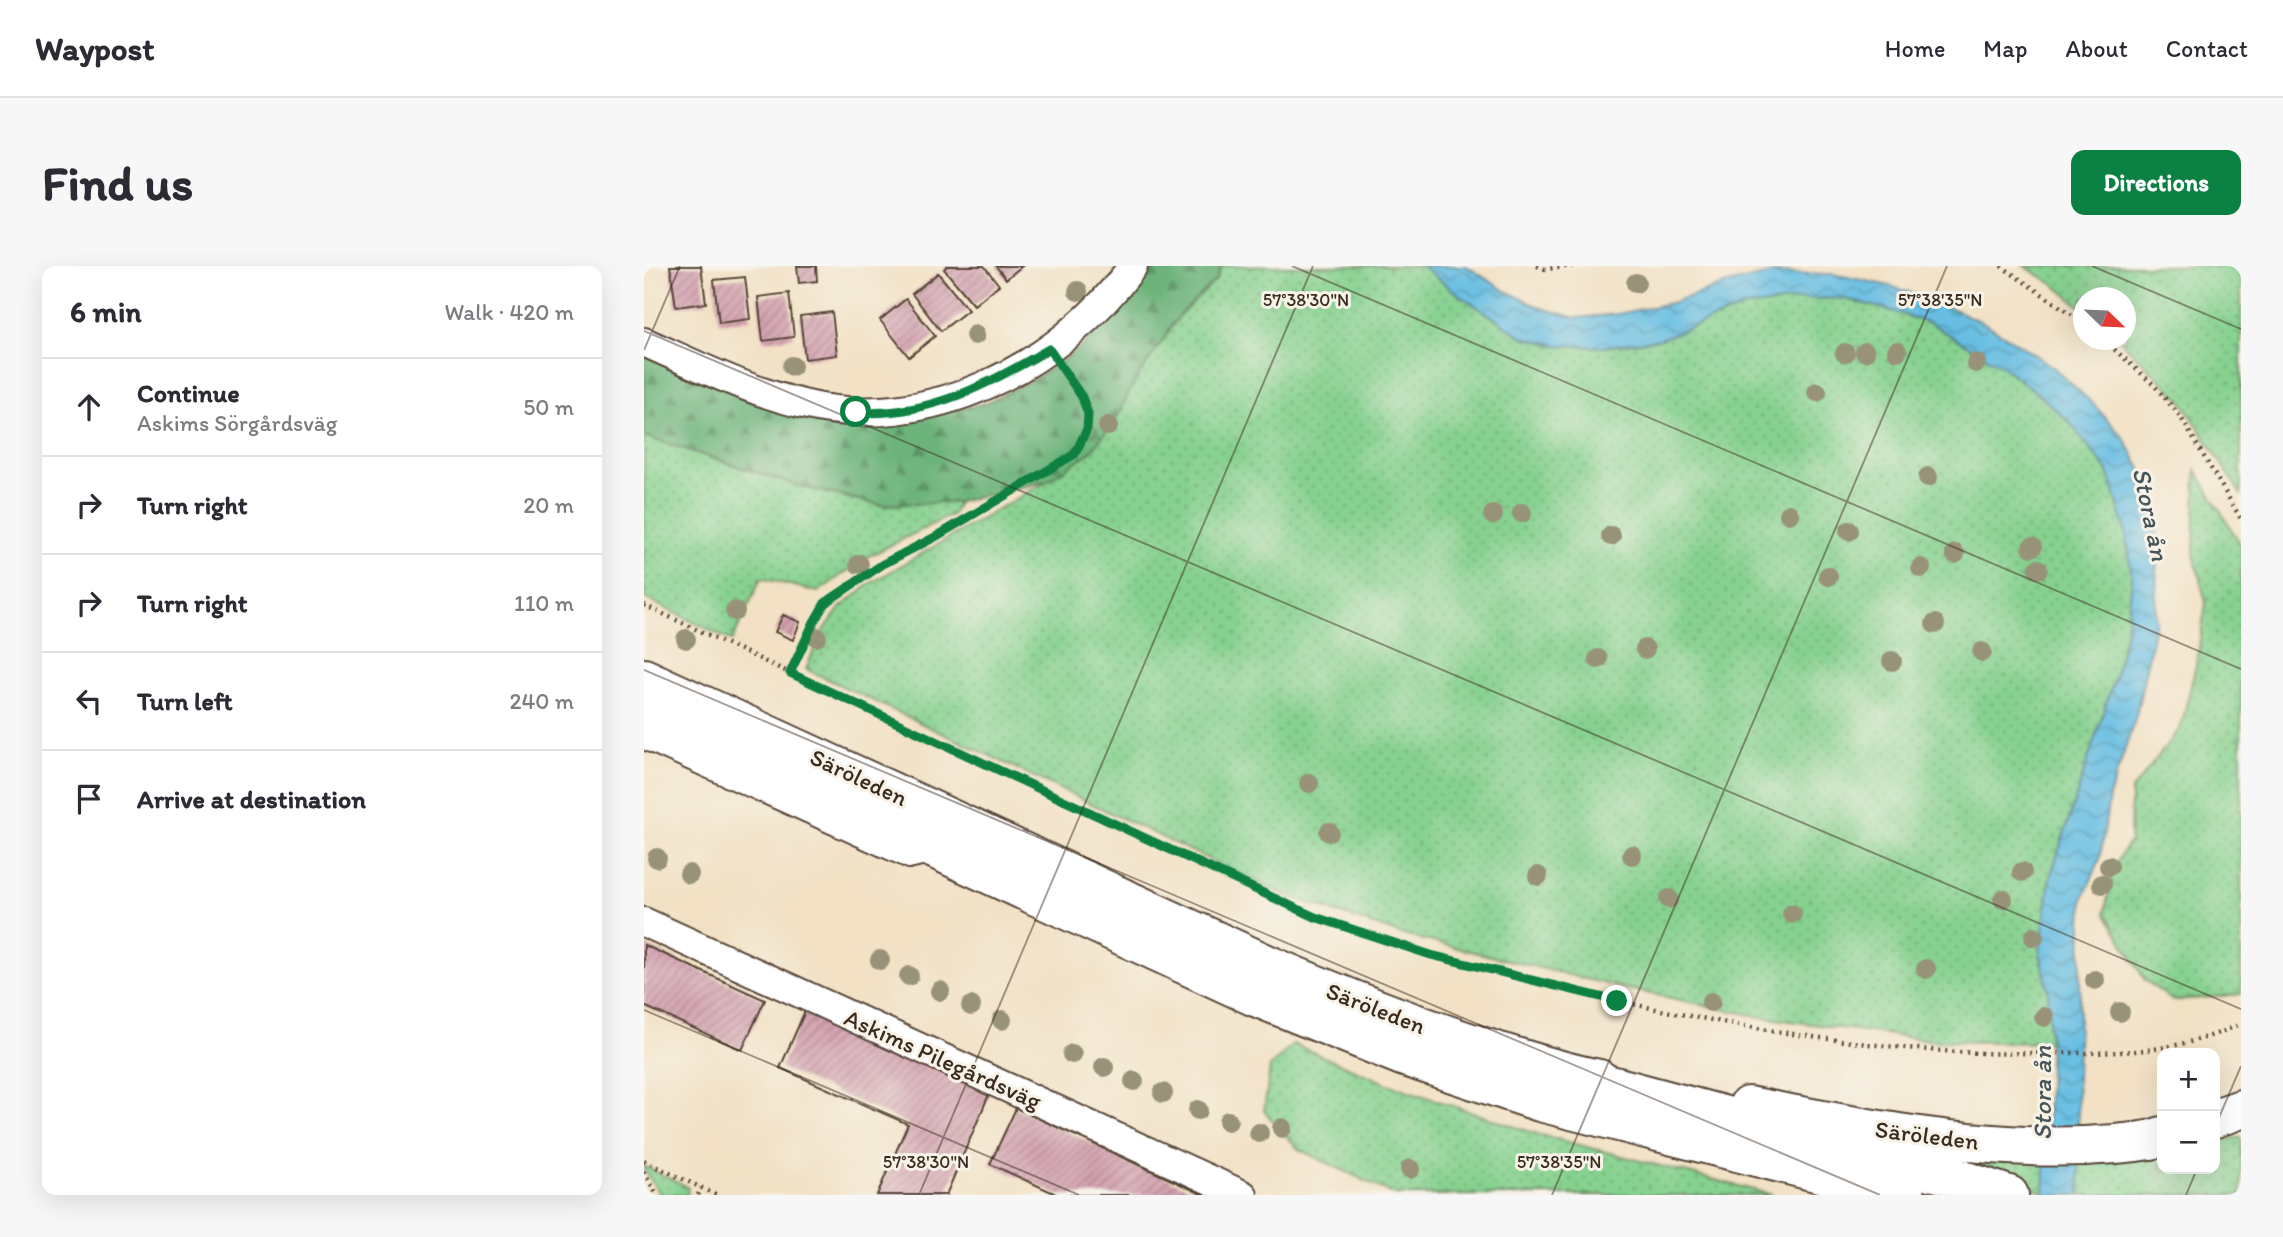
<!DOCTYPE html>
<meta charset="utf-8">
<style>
body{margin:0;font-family:Itim,sans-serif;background:#f7f7f7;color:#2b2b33}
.controls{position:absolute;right:21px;bottom:21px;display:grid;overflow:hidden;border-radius:14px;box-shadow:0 7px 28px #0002}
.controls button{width:63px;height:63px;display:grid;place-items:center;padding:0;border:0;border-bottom:2px solid #e1e1e2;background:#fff;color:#2b2b33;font:35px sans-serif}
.compass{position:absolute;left:1429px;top:21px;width:63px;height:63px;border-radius:50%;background:#fff;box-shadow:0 7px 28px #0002;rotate:113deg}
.stop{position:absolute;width:21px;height:21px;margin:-16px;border:5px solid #0b8043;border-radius:50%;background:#fff}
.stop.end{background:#0b8043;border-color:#fff;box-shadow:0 2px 7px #0008}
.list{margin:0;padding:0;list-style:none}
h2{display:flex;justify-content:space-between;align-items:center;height:91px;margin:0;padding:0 28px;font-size:30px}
h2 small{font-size:23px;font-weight:400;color:#7c7c81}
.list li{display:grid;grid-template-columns:46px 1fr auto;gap:21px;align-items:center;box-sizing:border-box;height:98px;padding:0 28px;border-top:2px solid #e1e1e2}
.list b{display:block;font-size:26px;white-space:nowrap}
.list p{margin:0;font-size:23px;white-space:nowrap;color:#7c7c81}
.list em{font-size:23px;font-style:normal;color:#7c7c81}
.icon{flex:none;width:38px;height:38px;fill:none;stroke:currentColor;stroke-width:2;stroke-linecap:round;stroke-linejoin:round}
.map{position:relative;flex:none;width:1597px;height:929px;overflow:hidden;border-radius:14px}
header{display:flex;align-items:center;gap:42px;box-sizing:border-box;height:98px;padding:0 35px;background:#fff;border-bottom:2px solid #e1e1e2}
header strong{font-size:33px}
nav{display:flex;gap:38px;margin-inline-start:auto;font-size:24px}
.intro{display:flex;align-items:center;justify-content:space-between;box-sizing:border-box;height:168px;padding:0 42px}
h1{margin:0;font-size:49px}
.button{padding:18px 32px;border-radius:14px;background:#0b8043;color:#fff;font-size:24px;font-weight:700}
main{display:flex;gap:42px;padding:0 42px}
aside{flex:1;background:#fff;border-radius:14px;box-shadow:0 7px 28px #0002}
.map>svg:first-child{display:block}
.grass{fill:url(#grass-dots);stroke:#607e56;stroke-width:2}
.forest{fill:url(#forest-firs);stroke:#546e4c;stroke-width:2}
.water{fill:url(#water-waves);stroke:#507480;stroke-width:2}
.building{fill:url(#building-hatch)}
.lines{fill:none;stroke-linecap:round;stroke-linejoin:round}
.service-casing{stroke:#564537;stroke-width:18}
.minor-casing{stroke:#564537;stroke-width:32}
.primary-casing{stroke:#564537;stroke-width:42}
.trunk-casing{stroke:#564537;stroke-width:42}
.path{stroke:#564537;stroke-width:4.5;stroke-dasharray:2 5;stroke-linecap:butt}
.service{stroke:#fff;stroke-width:14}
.minor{stroke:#fff;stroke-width:28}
.primary{stroke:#fff;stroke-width:38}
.trunk{stroke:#fff;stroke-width:38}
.tree{fill:#989378}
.route{stroke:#0b8043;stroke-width:9}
.ticks{fill:none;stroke:#3b2a1e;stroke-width:2;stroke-opacity:0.45}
.labels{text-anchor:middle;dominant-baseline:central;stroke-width:6;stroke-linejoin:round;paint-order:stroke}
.street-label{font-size:24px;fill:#3b2a1e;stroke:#f7f3e8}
.water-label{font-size:26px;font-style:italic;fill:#485659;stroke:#f7f3e8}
.ticks-label{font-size:18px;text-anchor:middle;fill:#3b2a1e;stroke:#f7f3e8;stroke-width:6;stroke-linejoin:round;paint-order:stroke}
</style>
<header>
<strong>Waypost</strong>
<nav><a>Home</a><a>Map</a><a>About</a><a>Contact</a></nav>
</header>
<div class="intro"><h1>Find us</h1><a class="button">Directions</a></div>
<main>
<aside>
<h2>6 min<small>Walk · 420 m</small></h2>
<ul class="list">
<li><svg class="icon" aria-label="ahead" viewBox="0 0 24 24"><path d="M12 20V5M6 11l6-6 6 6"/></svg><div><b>Continue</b><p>Askims Sörgårdsväg</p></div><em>50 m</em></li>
<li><svg class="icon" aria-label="right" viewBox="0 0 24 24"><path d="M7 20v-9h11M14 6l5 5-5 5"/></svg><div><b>Turn right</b></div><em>20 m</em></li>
<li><svg class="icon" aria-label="right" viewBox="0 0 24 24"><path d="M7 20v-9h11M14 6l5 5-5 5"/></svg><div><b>Turn right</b></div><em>110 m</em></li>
<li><svg class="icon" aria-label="left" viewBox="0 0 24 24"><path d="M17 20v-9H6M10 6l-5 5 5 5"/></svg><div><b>Turn left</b></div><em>240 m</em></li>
<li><svg class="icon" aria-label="arrive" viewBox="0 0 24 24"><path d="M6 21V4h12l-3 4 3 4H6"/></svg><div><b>Arrive at destination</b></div></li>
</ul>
</aside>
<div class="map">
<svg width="1597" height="929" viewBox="0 0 1597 929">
<defs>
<pattern id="grass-dots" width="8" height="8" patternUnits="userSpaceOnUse" patternTransform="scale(1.75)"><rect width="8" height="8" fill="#86d18f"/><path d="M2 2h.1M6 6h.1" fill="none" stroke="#6faa74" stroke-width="1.8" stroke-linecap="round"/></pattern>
<pattern id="forest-firs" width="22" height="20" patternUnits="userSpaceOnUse" patternTransform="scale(1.75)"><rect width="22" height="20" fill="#6cb37a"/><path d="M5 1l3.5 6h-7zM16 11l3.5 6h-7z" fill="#5a9263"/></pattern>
<pattern id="water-waves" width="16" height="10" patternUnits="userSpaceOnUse" patternTransform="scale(1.75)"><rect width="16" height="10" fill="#66bee3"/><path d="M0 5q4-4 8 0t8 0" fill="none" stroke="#559bb7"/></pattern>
<pattern id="building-hatch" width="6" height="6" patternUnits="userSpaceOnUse" patternTransform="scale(1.75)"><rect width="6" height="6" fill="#d3a0af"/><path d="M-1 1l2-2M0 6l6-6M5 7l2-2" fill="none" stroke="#ac838e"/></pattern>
</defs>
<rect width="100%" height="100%" fill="#f7f3e8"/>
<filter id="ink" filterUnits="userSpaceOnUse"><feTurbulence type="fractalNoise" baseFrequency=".0143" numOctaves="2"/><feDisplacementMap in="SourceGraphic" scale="14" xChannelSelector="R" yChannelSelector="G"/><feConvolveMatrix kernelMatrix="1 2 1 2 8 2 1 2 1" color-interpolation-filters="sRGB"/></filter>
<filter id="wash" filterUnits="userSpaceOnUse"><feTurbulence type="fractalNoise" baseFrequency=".00686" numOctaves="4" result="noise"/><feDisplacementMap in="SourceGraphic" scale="28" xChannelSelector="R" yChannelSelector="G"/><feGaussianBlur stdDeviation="1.57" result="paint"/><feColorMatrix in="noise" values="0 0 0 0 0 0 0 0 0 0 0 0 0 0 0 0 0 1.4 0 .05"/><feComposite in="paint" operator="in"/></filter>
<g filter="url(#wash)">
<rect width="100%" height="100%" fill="#f2e1c4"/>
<path class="grass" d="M577 0H778L814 28 879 71 912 79 959 81 1016 73 1098 42 1156 33 1198 32 1241 43 1286 57 1359 101 1395 128 1426 157 1464 205 1482 266 1488 312 1483 361 1471 410 1406 612 1396 687 1404 723 1406 777 1292 775 1117 751 979 722 756 668 636 627 162 403 176 370 196 342 227 317 403 215 446 186 471 155 491 115 536 49 573 13Z
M1380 0H1597V228L1537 134 1476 74H1482V32H1440L1439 43 1412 20Z
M0 170 155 220 236 239 314 236 309 248 221 292 174 326 117 312 88 375 0 332Z
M1552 204 1597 279V728L1529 735 1501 714 1461 647 1468 604 1486 574 1487 525 1537 461 1552 399 1562 337 1550 289Z
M649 778 744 818 893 868 1129 929H751L654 883 620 845 626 801Z
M1597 871V929H1406L1363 911 1283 890 1518 886V903H1571V876Z
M0 900 38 918 44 922 43 929H17L0 904Z"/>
<path class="forest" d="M508 0H577L573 13 536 49 491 115 471 155 446 186 403 215 314 236 237 239 155 220 0 170V89L122 140 176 156 225 158 284 150 342 137 399 108 435 83 502 13Z"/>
<path class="water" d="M778 0H822L862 25 897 42 932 52 974 48 1027 37 1080 19 1129 7 1189 8 1246 20 1291 35 1340 57 1376 79 1409 101 1449 138 1480 172 1502 212 1513 251 1512 354 1492 450 1465 531 1456 593 1439 633 1433 811 1436 929H1400L1406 777 1404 723 1396 687 1406 612 1471 410 1483 361 1488 312 1482 266 1464 205 1426 157 1395 128 1359 101 1286 57 1241 43 1198 32 1156 33 1098 42 1016 73 959 81 912 79 879 71 814 28Z"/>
<g id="blocks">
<path class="building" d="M26 0H57L62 37 32 41Z
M153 0H172L173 15 155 17Z
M303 0H340L355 19 330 39 300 3Z
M352 0H378L362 13Z
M294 7 324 44 297 65 268 28Z
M101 11 106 53 75 57 70 14Z
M145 27 150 71 119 75 114 31Z
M262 33 291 70 265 91 236 54Z
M188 46 193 89 161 93 156 50Z
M139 349 156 356 149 374 131 366Z
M0 679 121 734 98 784 0 740Z
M161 745 346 826 302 929H233L264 858 136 802Z
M372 842 560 929H414L346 898Z"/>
</g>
</g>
<g filter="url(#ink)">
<use href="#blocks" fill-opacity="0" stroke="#564537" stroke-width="2"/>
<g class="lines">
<g class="service-casing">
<path id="service" d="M0 476 265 595 286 590"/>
</g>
<g class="minor-casing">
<path id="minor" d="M0 76C52 99 104 125 159 138 283 169 416 101 489 0
M0 656 599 929"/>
</g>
<g class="primary-casing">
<path id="primary" d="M0 412 625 699C698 730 771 759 846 783 882 794 918 806 955 813
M0 449 609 730 758 790 896 836 1262 929
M1104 840C1239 865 1381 896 1518 872"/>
</g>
<g class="trunk-casing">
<path id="trunk" d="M922 807 1313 912 1365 929
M1571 852 1597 843
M1506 874 1518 870"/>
</g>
<path class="path" d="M893 0 901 3 929 0
M1357 0 1440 57
M1460 74 1510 119 1536 150 1597 253
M0 339 645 640C738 679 836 703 934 726 1066 756 1200 781 1336 787 1358 788 1379 787 1400 787 1475 787 1526 789 1597 758
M146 407 170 356 181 337 238 298 293 270 431 188 443 163 444 148 437 131 418 102
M0 895 73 929
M0 906 13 929
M54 929 57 922"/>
<use href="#service" class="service"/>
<use href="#minor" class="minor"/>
<use href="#primary" class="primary"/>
<use href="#trunk" class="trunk"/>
</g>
<g class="tree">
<circle cx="992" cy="17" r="10"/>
<circle cx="434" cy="25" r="10"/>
<circle cx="331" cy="69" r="10"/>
<circle cx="1253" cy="85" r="10"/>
<circle cx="1221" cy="86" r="10"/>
<circle cx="1201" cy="87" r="10"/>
<circle cx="1332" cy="97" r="10"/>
<circle cx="148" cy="100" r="10"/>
<circle cx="1173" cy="126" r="10"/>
<circle cx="464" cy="160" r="10"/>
<circle cx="1284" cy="211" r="10"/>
<circle cx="878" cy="247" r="10"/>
<circle cx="1145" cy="248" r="10"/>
<circle cx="849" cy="249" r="10"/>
<circle cx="1205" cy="265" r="10"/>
<circle cx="967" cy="270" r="10"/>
<circle cx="1388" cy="281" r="10"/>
<circle cx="1311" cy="288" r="10"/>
<circle cx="215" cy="298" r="10"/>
<circle cx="1277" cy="302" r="10"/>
<circle cx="1394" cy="303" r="10"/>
<circle cx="1184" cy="310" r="10"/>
<circle cx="91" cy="345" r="10"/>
<circle cx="1291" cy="358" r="10"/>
<circle cx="173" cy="371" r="10"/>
<circle cx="42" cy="373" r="10"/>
<circle cx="1001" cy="383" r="10"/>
<circle cx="1338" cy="386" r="10"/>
<circle cx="954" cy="393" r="10"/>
<circle cx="1248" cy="395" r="10"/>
<circle cx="665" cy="517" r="10"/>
<circle cx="685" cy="566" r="10"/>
<circle cx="988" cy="589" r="10"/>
<circle cx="13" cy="592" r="10"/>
<circle cx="1465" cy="600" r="10"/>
<circle cx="1378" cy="606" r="10"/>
<circle cx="45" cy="608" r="10"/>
<circle cx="894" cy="610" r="10"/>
<circle cx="1458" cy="618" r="10"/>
<circle cx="1025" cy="633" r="10"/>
<circle cx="1359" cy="633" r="10"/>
<circle cx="1148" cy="648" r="10"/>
<circle cx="1390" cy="671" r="10"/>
<circle cx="236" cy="694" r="10"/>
<circle cx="1282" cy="703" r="10"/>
<circle cx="265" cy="710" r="10"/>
<circle cx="1451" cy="714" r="10"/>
<circle cx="296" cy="725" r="10"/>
<circle cx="1067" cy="736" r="10"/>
<circle cx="327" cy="740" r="10"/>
<circle cx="1476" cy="746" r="10"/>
<circle cx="1400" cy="751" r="10"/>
<circle cx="358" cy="754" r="10"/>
<circle cx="428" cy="788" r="10"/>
<circle cx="460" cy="801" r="10"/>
<circle cx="490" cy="815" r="10"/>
<circle cx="519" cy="827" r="10"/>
<circle cx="554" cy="844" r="10"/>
<circle cx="584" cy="855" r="10"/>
<circle cx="638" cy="862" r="10"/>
<circle cx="615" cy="867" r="10"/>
<circle cx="766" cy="903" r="10"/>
</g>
</g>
<g class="lines" filter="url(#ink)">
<path class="route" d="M212 146C283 152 347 117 405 83L438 131 444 148 443 163 431 188 293 270 239 298 181 337 170 356 146 407 671 651 787 689 973 735"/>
</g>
<path class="ticks" d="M648 0 1597 403M1448 0 1597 63M0 65 1597 743M0 84 36 0M0 404 1236 929M0 744 435 929M1571 861 1597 800M275 929 669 0M908 929 1303 0M1542 929 1553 903"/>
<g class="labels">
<g class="street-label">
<text transform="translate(215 511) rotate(25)">Säröleden</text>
<text transform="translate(732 742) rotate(21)">Säröleden</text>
<text transform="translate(299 793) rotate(24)">Askims Pilegårdsväg</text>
<text transform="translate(1283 869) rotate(7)">Säröleden</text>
</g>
<g class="water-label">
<text transform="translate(1507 248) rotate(78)">Stora ån</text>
<text transform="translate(1398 827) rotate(-90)">Stora ån</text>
</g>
</g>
<g class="ticks-label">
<text x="662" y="40">57°38'30"N</text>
<text x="1296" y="40">57°38'35"N</text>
<text x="282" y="902">57°38'30"N</text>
<text x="915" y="902">57°38'35"N</text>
</g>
</svg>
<div class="controls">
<button>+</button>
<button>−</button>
</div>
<svg class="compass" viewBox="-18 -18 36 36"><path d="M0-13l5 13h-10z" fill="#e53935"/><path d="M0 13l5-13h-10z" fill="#7c7c81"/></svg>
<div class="stop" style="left:212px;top:146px"></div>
<div class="stop end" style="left:973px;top:735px"></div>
</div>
</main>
